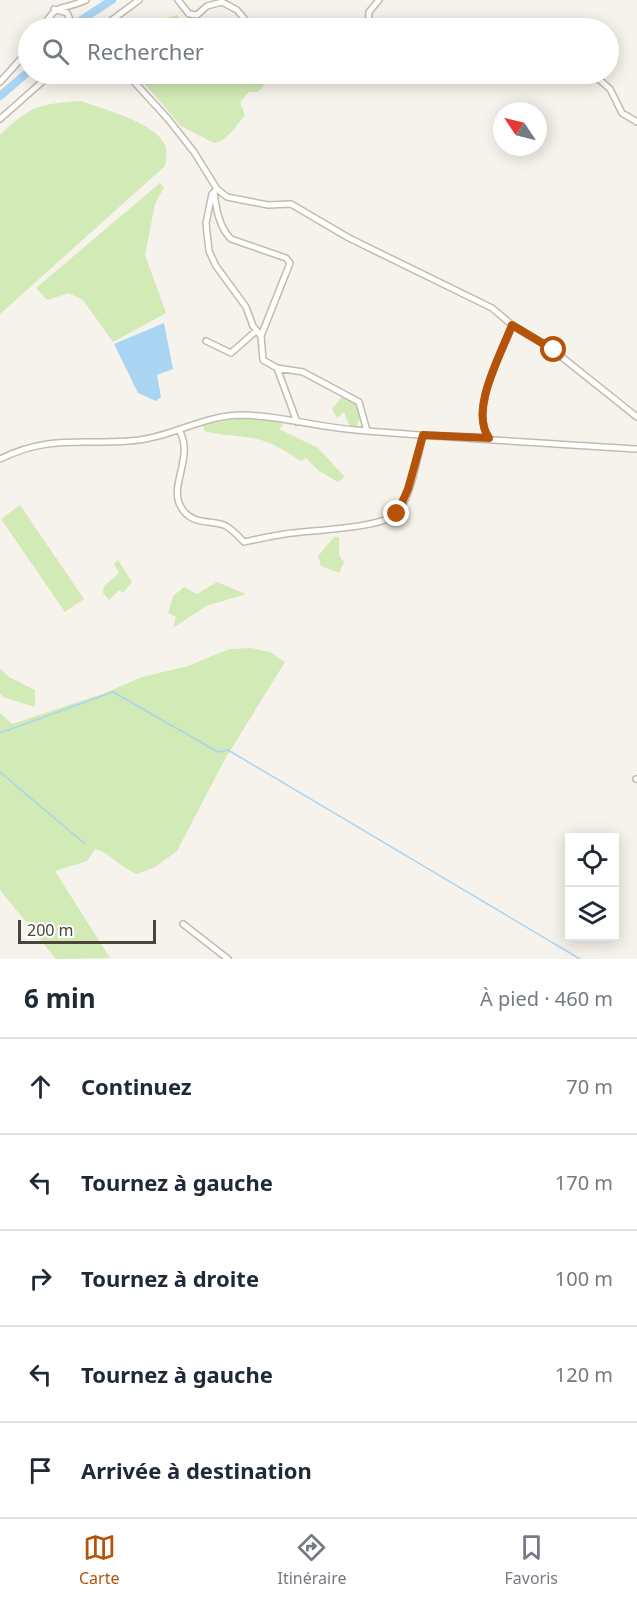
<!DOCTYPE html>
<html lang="fr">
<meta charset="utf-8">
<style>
body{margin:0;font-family:"Noto Sans",sans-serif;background:#f6f6f7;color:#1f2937}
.controls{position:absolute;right:18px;bottom:18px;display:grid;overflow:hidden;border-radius:0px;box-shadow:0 3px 15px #0003}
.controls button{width:54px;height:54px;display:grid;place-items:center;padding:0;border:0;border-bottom:2px solid #e0e1e3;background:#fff;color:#1f2937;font:30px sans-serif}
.compass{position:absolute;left:493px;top:102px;width:54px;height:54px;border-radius:50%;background:#fff;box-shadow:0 3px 15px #0003;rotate:305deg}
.scale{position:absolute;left:18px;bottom:15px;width:138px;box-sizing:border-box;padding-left:6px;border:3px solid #4b4439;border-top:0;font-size:16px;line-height:21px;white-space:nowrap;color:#4b4439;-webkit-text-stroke:4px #fff;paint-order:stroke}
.stop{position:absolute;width:18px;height:18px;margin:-14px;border:4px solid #b45309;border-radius:50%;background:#fff}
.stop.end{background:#b45309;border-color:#fff;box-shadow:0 2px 6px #0008}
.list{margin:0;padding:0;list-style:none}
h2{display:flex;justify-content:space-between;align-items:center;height:78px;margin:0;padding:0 24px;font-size:26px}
h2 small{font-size:20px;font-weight:400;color:#747a83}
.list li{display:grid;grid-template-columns:39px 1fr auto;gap:18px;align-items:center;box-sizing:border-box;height:96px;padding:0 24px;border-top:2px solid #e0e1e3}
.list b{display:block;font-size:22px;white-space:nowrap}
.list em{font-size:20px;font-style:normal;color:#747a83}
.icon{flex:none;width:33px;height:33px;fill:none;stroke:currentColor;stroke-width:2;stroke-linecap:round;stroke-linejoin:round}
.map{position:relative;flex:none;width:637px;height:959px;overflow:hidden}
.search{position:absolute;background:#fff;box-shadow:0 3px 15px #0003;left:18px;right:18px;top:18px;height:66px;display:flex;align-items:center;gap:15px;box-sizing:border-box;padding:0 21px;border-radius:33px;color:#747a83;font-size:22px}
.sheet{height:558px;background:#fff}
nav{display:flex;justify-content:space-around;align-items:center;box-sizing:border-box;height:84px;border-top:2px solid #e0e1e3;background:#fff;font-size:16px;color:#747a83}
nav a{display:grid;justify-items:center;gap:3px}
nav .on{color:#b45309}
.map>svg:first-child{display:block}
.green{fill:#d2eab5}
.water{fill:#a9d4f2}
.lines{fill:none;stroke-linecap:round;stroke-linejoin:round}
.stream{stroke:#a9d4f2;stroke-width:1.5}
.river{stroke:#a9d4f2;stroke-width:8}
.street-casing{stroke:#c2bbae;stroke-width:8}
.street{stroke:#fff;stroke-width:5}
.route{stroke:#b45309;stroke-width:8}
</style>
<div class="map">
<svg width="637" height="959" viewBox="0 0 637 959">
<rect width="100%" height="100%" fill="#f6f3ec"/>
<path class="green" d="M177 15 191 28H131Z
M136 74H253L264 85 258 92H249L240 102 245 115C237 125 227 141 214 143L181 126Z
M81 101C102 109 153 122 164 143 168 150 166 158 165 166L0 314V135C31 106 38 104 81 101Z
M160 183 164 187 155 204 145 255 166 313 113 342 83 300 69 293 47 300 36 288Z
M342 397C355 398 358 405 361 416L356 427H350L344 412 337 418 332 409Z
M241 418 280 421 283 426 279 428 281 430 318 448 345 477 338 482 319 471 306 458 301 461C287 452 274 443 257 439 240 435 222 436 204 431L203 425Z
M20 505 84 599 65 612 1 519Z
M334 537H339V555L344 562 339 573 321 566 318 556Z
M118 560 132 582 123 593 119 590 109 600 103 593 104 586 119 573 114 564Z
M217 582 246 594 206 606 173 628 176 617 168 613 173 596 184 587 197 594Z
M251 648 270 652 285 662 225 759 177 851 155 867 137 874C121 868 109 852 95 849L87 861 55 871 110 958 56 959 0 890V713L12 724 105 693 142 677 188 666 229 649Z
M0 669 9 677 35 690V707L3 697 0 693Z"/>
<path class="water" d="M164 323 173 369 157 375 161 397 156 401 138 393 114 344Z"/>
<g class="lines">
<path class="stream" d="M0 733 113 692 218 752 228 750 580 959
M0 772 85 844"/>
<path class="river" d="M69 28 112 0
M0 96 28 72"/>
<g class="street-casing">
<path id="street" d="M178 0 189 14 197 15 207 6 222 2 237 10 252 28
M54 9 67 13 74 28
M42 28C60 0 57 13 86 0
M101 28 139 0
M368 28 369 12 379 0
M127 74 168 119 194 152 217 189 227 197 268 205 291 204 349 238 492 308 512 325 553 350 637 417
M593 74 610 89 622 113 637 122
M0 82 28 51
M0 119 51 74
M217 189 212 194 206 223 209 251 216 266 246 307 253 326 261 336 263 360 277 368 297 422
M214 192C216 208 219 227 231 239L286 258 290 263 261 336
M206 341 231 353 256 331
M277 368 303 372 359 402 367 431
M179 430C195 456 168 486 181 507 192 527 213 519 226 526 233 530 239 537 244 542 258 539 271 536 285 534 308 530 382 529 397 513 411 498 418 454 423 435
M489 438C469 410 501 355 512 325
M0 459C49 435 78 445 129 441 169 439 202 415 243 415 281 416 318 427 356 430 449 438 543 443 637 449
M636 779H637
M183 924 228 959"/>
</g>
<use href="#street" class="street"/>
</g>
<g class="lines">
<path class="route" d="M397 514 408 489 423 435 489 438C469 410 501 355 512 325L554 350"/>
</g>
</svg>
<div class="controls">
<button><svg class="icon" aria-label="locate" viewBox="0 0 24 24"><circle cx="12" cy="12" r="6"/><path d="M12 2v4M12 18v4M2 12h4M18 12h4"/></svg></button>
<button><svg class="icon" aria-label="layers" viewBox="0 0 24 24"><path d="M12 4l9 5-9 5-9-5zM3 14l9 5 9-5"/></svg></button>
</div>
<svg class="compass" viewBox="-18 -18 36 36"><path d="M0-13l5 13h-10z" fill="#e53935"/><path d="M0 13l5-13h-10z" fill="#747a83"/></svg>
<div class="scale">200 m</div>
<div class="stop" style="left:554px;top:350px"></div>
<div class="stop end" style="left:397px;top:514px"></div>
<div class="search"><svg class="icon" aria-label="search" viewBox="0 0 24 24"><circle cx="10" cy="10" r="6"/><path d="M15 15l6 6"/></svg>Rechercher</div>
</div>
<section class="sheet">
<h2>6 min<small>À pied · 460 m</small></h2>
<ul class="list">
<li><svg class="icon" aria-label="ahead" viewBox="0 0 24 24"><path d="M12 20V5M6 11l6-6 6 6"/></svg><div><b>Continuez</b></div><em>70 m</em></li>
<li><svg class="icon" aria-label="left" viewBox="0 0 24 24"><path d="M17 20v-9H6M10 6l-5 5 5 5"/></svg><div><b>Tournez à gauche</b></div><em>170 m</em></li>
<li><svg class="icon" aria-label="right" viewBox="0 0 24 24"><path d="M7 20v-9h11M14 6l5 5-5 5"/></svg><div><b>Tournez à droite</b></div><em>100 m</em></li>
<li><svg class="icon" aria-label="left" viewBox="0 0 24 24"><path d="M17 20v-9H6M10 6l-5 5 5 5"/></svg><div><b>Tournez à gauche</b></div><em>120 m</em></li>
<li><svg class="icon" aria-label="arrive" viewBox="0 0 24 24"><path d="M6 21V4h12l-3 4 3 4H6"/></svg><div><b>Arrivée à destination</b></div></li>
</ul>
</section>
<nav>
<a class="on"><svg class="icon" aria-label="map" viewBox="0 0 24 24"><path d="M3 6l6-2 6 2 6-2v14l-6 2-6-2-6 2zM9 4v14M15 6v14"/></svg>Carte</a>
<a><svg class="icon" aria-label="directions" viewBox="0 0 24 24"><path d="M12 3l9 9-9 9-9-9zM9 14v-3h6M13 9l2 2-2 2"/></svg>Itinéraire</a>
<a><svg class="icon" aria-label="saved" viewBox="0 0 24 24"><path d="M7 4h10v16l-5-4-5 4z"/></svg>Favoris</a>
</nav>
